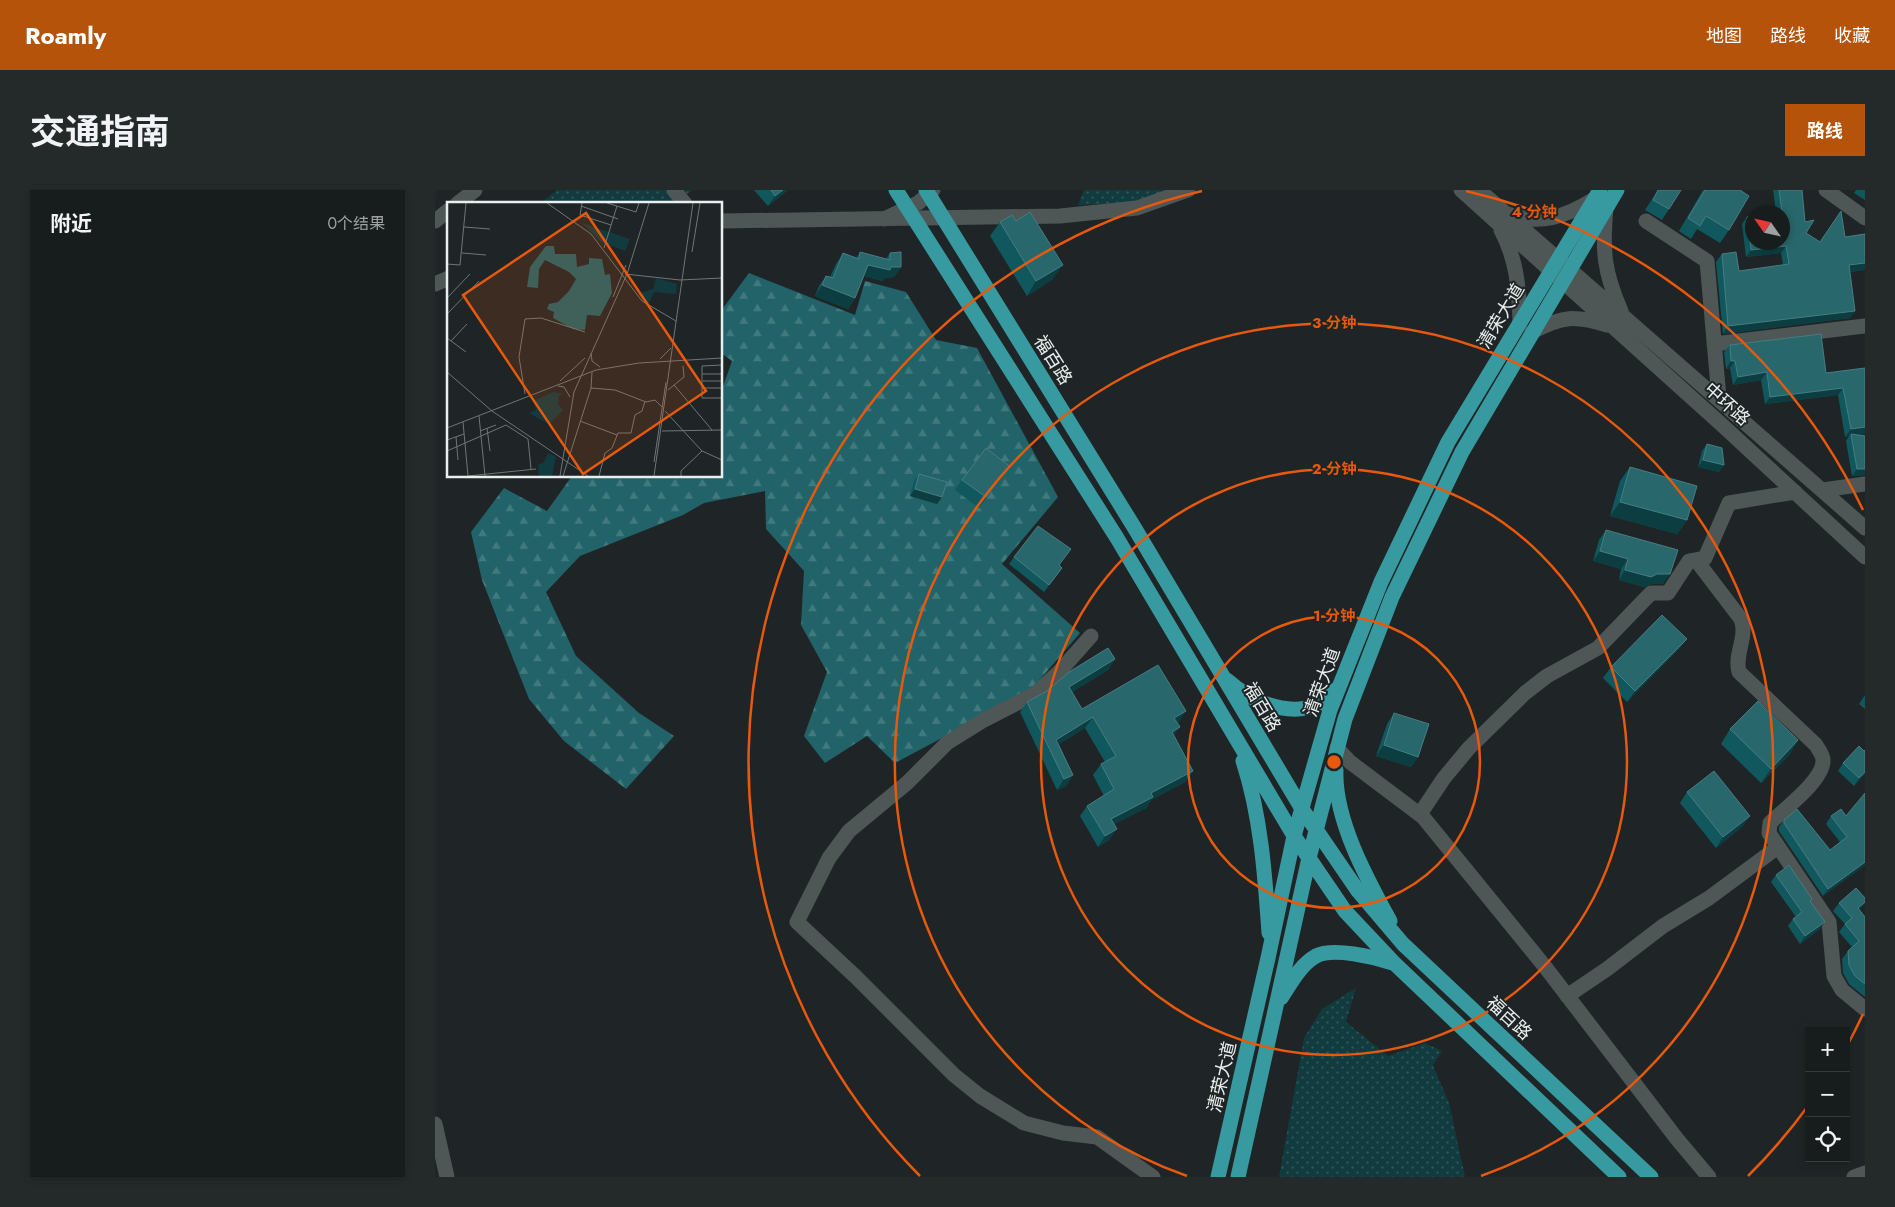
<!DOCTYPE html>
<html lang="zh">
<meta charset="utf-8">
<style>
body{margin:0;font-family:Jost,"Noto Sans SC",sans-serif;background:#242929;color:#f1f3f6}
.controls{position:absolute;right:15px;bottom:15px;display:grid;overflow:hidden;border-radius:0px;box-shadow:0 2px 8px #0003}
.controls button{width:45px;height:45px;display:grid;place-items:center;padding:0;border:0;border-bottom:1px solid #363a3b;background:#171c1c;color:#f1f3f6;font:25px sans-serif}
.compass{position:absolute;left:1310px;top:15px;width:45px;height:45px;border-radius:50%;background:#171c1c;box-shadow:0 2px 8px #0003;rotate:304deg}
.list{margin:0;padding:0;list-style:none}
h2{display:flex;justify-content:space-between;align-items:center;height:65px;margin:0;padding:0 20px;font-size:21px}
h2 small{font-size:16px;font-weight:400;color:#9ea1a3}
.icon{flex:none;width:28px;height:28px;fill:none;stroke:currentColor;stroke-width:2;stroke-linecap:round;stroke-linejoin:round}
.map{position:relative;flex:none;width:1430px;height:987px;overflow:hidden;border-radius:0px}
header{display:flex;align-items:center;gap:30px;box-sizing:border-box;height:70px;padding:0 25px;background:#b45309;color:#fff}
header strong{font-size:24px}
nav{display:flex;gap:28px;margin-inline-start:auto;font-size:18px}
.intro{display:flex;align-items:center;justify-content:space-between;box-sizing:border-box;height:120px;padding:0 30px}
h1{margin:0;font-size:35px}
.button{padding:12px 22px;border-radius:0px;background:#b45309;color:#fff;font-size:18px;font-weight:700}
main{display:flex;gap:30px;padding:0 30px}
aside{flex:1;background:#171c1c;border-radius:0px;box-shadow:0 2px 8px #0003}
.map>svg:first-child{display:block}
.grass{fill:url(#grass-dots)}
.forest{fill:url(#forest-firs)}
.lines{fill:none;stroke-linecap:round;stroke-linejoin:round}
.street{stroke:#4e5656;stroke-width:15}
.secondary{stroke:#4e5656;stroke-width:15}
.primary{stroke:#379aa0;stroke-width:15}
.wall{fill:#10585d}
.shaded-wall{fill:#0c3d40}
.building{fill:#28686d;stroke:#467d81}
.ring{fill:none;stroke:#e8590c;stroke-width:2.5}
.labels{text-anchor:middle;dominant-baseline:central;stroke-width:4;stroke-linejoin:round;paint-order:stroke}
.street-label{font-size:18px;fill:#e9eeee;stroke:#1f2526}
.inset-road{fill:none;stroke:#707576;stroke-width:1}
.view{fill:#e8590c;fill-opacity:0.15;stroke:#e8590c;stroke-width:2.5}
.inset-edge{fill:none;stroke:#e9eeee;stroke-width:2.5}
.centre{fill:#e8590c;stroke:#1f2526;stroke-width:2.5}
.ring-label{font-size:15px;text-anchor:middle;font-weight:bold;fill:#e8590c;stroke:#1f2526;stroke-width:4;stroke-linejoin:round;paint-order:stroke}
</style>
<header>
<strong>Roamly</strong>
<nav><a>地图</a><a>路线</a><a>收藏</a></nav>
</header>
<div class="intro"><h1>交通指南</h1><a class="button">路线</a></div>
<main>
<aside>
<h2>附近<small>0个结果</small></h2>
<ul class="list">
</ul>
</aside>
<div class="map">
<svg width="1430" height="987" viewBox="0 0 1430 987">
<defs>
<pattern id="grass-dots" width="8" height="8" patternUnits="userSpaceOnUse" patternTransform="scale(1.25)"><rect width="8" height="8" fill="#113b3e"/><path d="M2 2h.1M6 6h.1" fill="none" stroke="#34585a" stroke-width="1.8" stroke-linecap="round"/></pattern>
<pattern id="forest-firs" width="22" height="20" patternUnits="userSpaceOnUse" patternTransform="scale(1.25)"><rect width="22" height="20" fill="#216368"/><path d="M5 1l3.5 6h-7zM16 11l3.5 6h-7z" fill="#417a7e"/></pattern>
</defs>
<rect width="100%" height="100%" fill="#1f2526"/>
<path class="grass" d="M122 0H258L235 14H104Z
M649 0H735L694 13 643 15Z
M921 798 911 832 953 866 990 853 1007 861 998 875 1014 913 1030 987H844L869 848 887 819Z"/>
<path class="forest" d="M314 83 420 125 430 91 471 102 501 150 542 158 623 307 567 374 645 443 595 501 460 573 432 546 390 573 369 546 392 482 366 435 369 381 331 339 330 301 269 313 248 325 145 366 111 402 141 466 204 523 239 546 191 599 129 551 94 509 47 390 36 342 69 298 112 321 137 286H286V202L297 171 286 163V121Z"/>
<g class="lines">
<path class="street" d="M239 0 250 14
M1391 0 1430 28
M22 14 40 0
M0 31 14 20
M286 31 625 26 702 18 753 0
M1211 31 1272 71 1284 208
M0 94 14 88
M1279 154 1430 136
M1388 300 1430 294
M1261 370 1306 429C1313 447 1299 464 1304 482L1381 555C1383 559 1388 565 1388 570 1389 590 1349 619 1335 633L1334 643 1394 732 1399 786 1407 800 1430 819
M656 446 624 482 600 504 549 530 512 553 472 593 414 641 394 668 362 732 421 787 519 885 545 906 589 933 628 943 662 947 718 987
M902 558 915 572 988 627 1111 778 1242 949 1274 987
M985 624 1009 588 1034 558 1090 503 1112 486 1163 458 1216 403H1233L1254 371 1270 368 1294 313 1360 302
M1132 806 1172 779 1228 736 1274 708 1343 657
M0 934 12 987
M1419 987 1430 983"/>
<path class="secondary" d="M1026 0 1286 234 1430 367
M1044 0 1430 338
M1171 18C1167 61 1169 82 1186 121
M1073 24C1105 36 1132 26 1159 9
M449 29 483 13 498 0
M1066 40C1082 70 1084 99 1085 132
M1097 142C1127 126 1140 125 1172 135"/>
<path class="primary" d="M461 0 682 348 859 646 910 721 959 773 1184 987
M491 0 699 337 867 619 923 701 968 754 1216 987
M792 490C821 516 871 535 900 500
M808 571C826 626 830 686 834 743
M901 580C899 629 932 689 955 731
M846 808C856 793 865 775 881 766 898 757 939 767 957 773
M783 987 833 768 859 646 895 520 946 392 1013 252 1165 0
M803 987 874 668 910 529 957 407 1027 262 1182 0"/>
</g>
<path class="wall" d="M319 0H353L333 16Z
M1223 0H1246L1227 30 1210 20Z
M1268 0H1305L1294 40 1285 53 1262 39 1256 49 1244 41Z
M1338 0H1367L1371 43 1385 52 1410 47 1430 44V80L1415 82 1420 121 1415 128 1288 144 1281 72 1287 64 1304 81 1348 75 1346 63 1311 67 1307 34 1312 27 1348 22H1341Z
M1421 0H1430V10L1419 3Z
M565 32 618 89 592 106 555 46Z
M425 62 451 69 455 63 466 77 459 87 450 88 447 91 429 86 420 108 413 119 380 106 384 96 391 86 395 87 401 74 408 63 421 68Z
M1295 155 1391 183 1430 178V244L1422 245 1430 246V285L1417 286 1411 251 1414 246 1410 247 1403 205 1330 214 1326 190 1298 195 1295 178 1291 179 1289 162Z
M1272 254 1289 275 1284 282 1263 277 1267 261Z
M574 276 544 318 520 300 527 290Z
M1195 277 1252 330 1242 344 1175 326 1185 291Z
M484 284 507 307 502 314 475 306 479 291Z
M1171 340 1228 394H1216L1209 397 1184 390 1186 379 1158 371 1164 350Z
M579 367 624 375 627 378 609 402 574 374Z
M1252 449 1244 459 1192 512 1168 488 1176 477Z
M680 469 673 480 637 502 647 519 744 532 742 533 739 546 758 581 750 592 716 610 711 618 679 634 674 650 663 657 645 626 652 616 669 606 658 585 666 574 670 572 650 538 624 554 638 585 631 596 622 600 585 522 592 512Z
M1430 505V519L1424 514Z
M959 523 983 567 976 577 941 566 952 534Z
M1295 539 1363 550 1354 565 1326 593 1286 554Z
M1430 560V584L1419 596 1403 581 1408 573Z
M1252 602 1308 636 1281 658 1245 613Z
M1396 626H1411L1430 675 1388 706 1344 641V637L1349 630 1395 660 1405 652 1391 634Z
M1341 685 1377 709 1375 712 1385 739 1365 754 1353 736 1358 729 1361 727 1336 692Z
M1430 708V713L1424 720 1430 727V807L1414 794 1408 783 1407 769 1413 761 1417 757 1404 742 1410 734 1398 721 1404 713Z"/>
<path class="shaded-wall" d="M348 0H353L333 16 340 6Z
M1351 56 1346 63 1311 67 1316 60Z
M1430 73V80L1409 83 1414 75Z
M433 75 456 77H466L459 87 450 88 447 91 426 85Z
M628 75 618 89 592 106 601 91Z
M387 95 420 108 413 119 380 106Z
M1420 121 1415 128 1288 144 1293 136Z
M1296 171H1300L1295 178 1291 179Z
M1332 182 1326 190 1298 195 1303 187Z
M1408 198 1403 205 1330 214 1335 207Z
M1430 237V244L1416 246V244L1414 246 1410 247 1416 239Z
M1268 270 1289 275 1284 282 1263 277Z
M1422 279H1430V285L1417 286Z
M480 299 507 307 502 314 475 306Z
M1185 312 1252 330 1242 344 1175 326Z
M1165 361 1193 369 1186 379 1158 371Z
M1190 380 1222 384H1235L1228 394H1216L1209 397 1184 390Z
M1252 449 1244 459 1192 512 1200 501Z
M680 469 673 480 627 508 634 497Z
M751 521 744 532 732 539 739 528Z
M658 527 650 538 614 560 621 550Z
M745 537 737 548V542Z
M1363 550 1354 565 1326 593 1336 579Z
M949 555 983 567 976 577 941 566Z
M758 581 750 592 716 610 711 618 668 640 676 629 716 603Z
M1430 582V584L1419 596 1424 588Z
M638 585 631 596 622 600 629 589Z
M1315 626 1308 636 1281 658 1288 647Z
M682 639 674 650 663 657 670 646Z
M1430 672V675L1388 706 1393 699Z
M1430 712 1426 718 1417 726 1423 718Z
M1390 732 1385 739 1365 754 1370 746Z"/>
<path class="building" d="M336 0H348L340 6Z
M1223 0H1246L1234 19 1218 10Z
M1270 0H1305L1314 6 1294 40 1271 26 1265 36 1253 28Z
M1344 0H1367L1370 32 1379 30 1371 43 1385 52 1406 21 1410 47 1430 44V73L1414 75 1420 121 1293 136 1287 64 1301 62 1304 81 1354 74 1351 56 1316 60 1312 27 1318 26V52H1348V22H1347Z
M595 22 628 75 601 91 565 32 577 25 581 31Z
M425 62 455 70V63L466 62V77H456L455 80 433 75 420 108 387 95 391 86 398 88 408 63 424 69Z
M1386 144 1391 183 1430 178V237L1416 239 1408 198 1335 207 1332 182 1303 187 1300 171H1296L1295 155Z
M1416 244 1430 246V279H1422Z
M1272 254 1287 258 1289 275 1268 270Z
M551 258 574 276 551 307 527 290Z
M1195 277 1262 296 1252 330 1185 312Z
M484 284 512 292 507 307 480 299Z
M603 336 636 359 624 375 627 378 614 395 579 367Z
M1171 340 1243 360 1235 384H1222L1216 387 1190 380 1193 369 1165 361Z
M1227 425 1252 449 1200 501 1176 477Z
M673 458 680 469 634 497 647 519 723 475 751 521 739 528 745 537 737 542 758 581 716 603 718 607 676 629 682 639 670 646 652 616 679 599 666 574 681 566 658 527 621 550 638 585 629 589 592 512 612 501 634 482Z
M1323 511 1363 550 1336 579 1295 539Z
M959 523 994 534 983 567 949 555Z
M1424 556 1429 561 1430 560V582L1424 588 1408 573Z
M1279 581 1315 626 1288 647 1252 602Z
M1430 603V672L1393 699 1349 633V630L1362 619 1395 660 1412 647 1396 626 1406 619 1411 626Z
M1354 675 1377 709 1375 711 1390 732 1370 746 1358 729 1367 722 1341 685Z
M1421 698 1430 708V712L1423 718 1430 727V794L1420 786 1414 775 1413 761 1424 751 1410 734 1417 728 1404 713Z"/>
<g class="ring">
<circle cx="899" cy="572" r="146"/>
<circle cx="899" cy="572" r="293"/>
<path d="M752 986A439 439 0 1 1 1046 986"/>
<path d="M1428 824A586 586 0 0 1 1412 856M1373 916A586 586 0 0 1 1313 986M485 986A586 586 0 0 1 767 1M1031 1A586 586 0 0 1 1428 320"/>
</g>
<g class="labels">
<g class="street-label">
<text transform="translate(1066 126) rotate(-59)">清荣大道</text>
<text transform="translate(618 170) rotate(58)">福百路</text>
<text transform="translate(1292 214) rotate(42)">中环路</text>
<text transform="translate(887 492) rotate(-70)">清荣大道</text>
<text transform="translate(827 517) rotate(59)">福百路</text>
<text transform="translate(1074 828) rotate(43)">福百路</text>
<text transform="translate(787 887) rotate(-77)">清荣大道</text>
</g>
</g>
<g transform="translate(12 12)">
<rect width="275" height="275" fill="#1f2526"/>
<path d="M135 21 183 37 178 49 154 40ZM209 76 230 82 229 92 207 90 201 103 191 92 206 87ZM106 190 117 192 112 194 111 202 116 208 102 222 82 211 89 208 86 199ZM101 251 109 255 105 274H92L91 263 97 260Z" fill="#113b3e"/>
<path d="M99 44H107L108 52H129L130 65 142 62V56L155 57 158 73 163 72 165 91 153 114 140 113 138 128 126 127 106 116 107 110 100 107 102 102 111 100 122 89 129 77 122 70 98 58 92 67 91 86 80 85 83 65Z" fill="#216368"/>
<path class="inset-road" d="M100 1 144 32 195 99 229 119M135 1 133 13 164 23M160 1 189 10 192 1M134 4 171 17M17 25 43 27M157 46 170 4M245 50 253 1M15 51 39 53M0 62 13 63 19 1M178 72 233 78 275 76M166 95 179 63M0 96 23 72M0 112 32 79M0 136 19 150M4 139 20 122M144 151 145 159 153 165M213 157 224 146M275 163 255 164V196H275M0 170 45 209 141 274M255 172H275M113 179 138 156M256 179H275M227 183 265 228M111 184 117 185 123 195M144 186 168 188 199 200 208 198 215 205M255 186H275M221 188 237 175 236 164M78 192 72 155 78 117 94 116 138 130M218 209 255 249 275 258M32 214 38 274M133 219 170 233M16 220 21 274M0 226 149 168 192 161 275 156M40 226 43 249M33 229 49 223M215 229 275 228M9 235 11 258M0 238 17 232M0 249 59 223 81 237 84 267M207 260 219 180M21 274 89 267M113 274 127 190 180 72 202 1M116 274 144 186 145 170M152 274 158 251 165 246 171 231H184L188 213 195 209 198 199M207 274 246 1M234 274V269L255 249"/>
<path class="view" d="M139 11 259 189 136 272 16 93Z"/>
<rect width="275" height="275" class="inset-edge"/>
</g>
<circle cx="899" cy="572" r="8" class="centre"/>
<g class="ring-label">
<text x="1099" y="27">4 分钟</text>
<text x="899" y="138">3 分钟</text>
<text x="899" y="284">2 分钟</text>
<text x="899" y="431">1 分钟</text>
</g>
</svg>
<div class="controls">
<button>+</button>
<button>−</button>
<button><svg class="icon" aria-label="locate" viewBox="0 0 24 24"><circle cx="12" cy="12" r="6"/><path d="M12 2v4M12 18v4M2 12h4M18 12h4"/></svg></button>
</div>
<svg class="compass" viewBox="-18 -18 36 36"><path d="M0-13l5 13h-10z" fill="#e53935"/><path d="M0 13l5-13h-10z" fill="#9ea1a3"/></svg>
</div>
</main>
